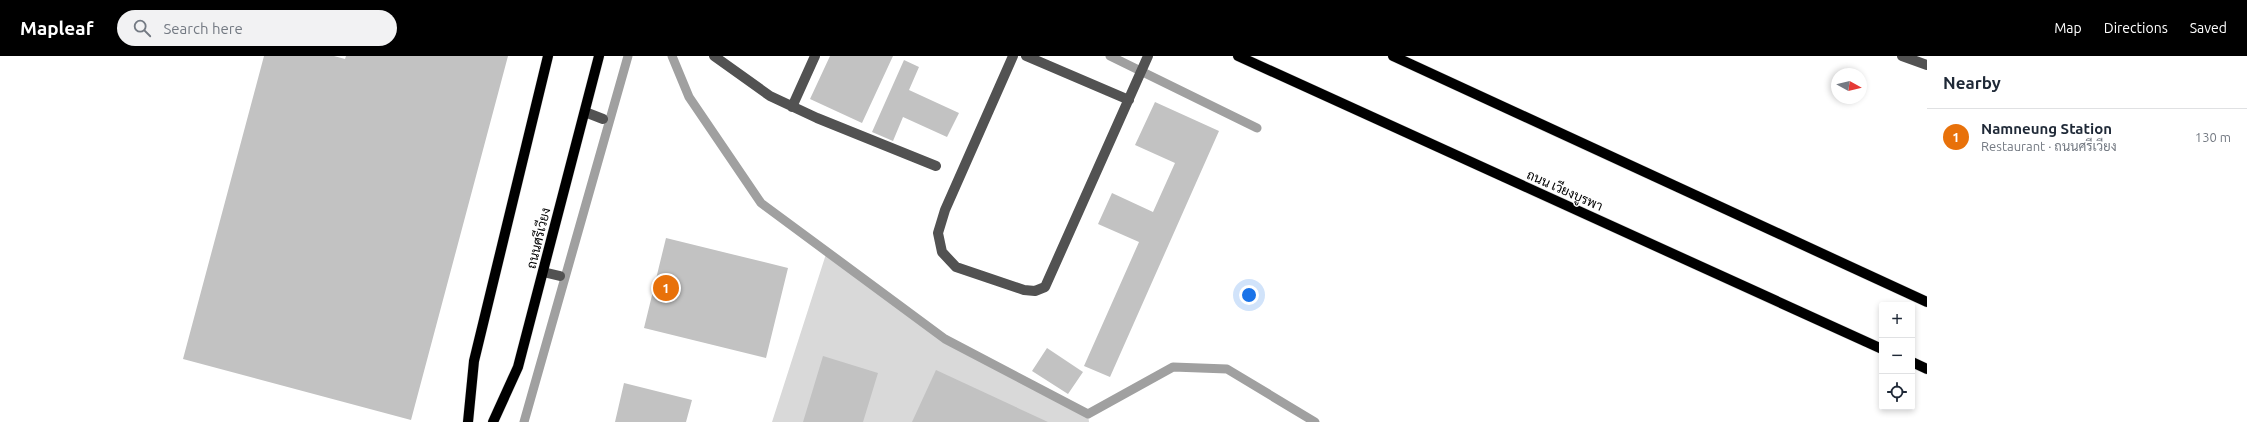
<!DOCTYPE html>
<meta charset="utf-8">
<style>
body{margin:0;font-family:Ubuntu,Sarabun,sans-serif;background:#f2f2f3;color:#1f2937}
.controls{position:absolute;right:12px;bottom:12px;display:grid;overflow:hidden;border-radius:4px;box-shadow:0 2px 6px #0003}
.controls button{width:36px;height:36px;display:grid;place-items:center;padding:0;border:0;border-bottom:1px solid #e0e1e3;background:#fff;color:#1f2937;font:20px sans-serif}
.compass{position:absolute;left:1831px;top:12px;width:36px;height:36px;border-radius:50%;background:#fff;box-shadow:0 2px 6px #0003;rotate:98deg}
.you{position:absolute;left:1249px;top:239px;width:14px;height:14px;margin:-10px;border:3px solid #fff;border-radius:50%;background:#1a73e8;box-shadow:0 0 0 6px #1a73e833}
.badge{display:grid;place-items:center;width:26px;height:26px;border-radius:50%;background:#000;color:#fff;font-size:13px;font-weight:700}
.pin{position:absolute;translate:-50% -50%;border:2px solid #fff;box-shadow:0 1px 4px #0006}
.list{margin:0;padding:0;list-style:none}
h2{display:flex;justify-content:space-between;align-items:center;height:52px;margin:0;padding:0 16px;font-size:17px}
h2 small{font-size:13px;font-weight:400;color:#747a83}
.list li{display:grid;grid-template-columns:26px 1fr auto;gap:12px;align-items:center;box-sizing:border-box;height:56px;padding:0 16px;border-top:1px solid #e0e1e3}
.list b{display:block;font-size:15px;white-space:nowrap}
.list p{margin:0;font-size:13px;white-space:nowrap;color:#747a83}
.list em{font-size:13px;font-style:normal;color:#747a83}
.icon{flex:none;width:22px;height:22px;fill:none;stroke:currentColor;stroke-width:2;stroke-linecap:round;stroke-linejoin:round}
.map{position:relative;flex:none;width:1927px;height:366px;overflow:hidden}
header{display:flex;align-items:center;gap:24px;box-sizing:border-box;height:56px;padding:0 20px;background:#000;color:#fff}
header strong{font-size:19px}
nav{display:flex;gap:22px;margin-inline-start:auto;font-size:14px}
.search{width:280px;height:36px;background:#f2f2f3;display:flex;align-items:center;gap:10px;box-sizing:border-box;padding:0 14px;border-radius:22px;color:#747a83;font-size:15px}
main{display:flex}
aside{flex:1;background:#fff}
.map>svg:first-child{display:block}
.green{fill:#d9d9d9}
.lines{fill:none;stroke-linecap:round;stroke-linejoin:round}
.stream{stroke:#a0a0a0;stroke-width:9}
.building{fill:#c2c2c2}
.major-casing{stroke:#dbdbdb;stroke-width:11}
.minor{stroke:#525252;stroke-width:10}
.major{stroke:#000;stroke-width:10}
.labels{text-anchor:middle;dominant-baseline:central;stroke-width:3;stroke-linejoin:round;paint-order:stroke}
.street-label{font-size:13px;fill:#000;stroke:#fff}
</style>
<header>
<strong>Mapleaf</strong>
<div class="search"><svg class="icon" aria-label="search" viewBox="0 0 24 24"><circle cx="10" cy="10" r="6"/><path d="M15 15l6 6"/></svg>Search here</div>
<nav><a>Map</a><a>Directions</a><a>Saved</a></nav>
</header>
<main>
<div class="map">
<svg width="1927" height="366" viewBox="0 0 1927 366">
<rect width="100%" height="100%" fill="#fff"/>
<path class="green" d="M827 195 945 283 1088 358 1089 366H772Z"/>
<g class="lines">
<path class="stream" d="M672 0 689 41 761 147 945 283 1088 358 1173 311 1227 313 1315 366
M1110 0 1257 72
M524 366 628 0"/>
</g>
<path class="building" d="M264 0H334L345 3 346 0H508L411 364 183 303Z
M830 0H893L862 67 810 43Z
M904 4 919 11 909 34 959 57 947 81 903 61 893 85 872 76Z
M1155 46 1219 75 1110 321 1084 310 1139 186 1098 168 1112 137 1153 156 1175 107 1135 89Z
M666 182 788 212 766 302 644 272Z
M1047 292 1083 316 1068 338 1032 315Z
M823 300 878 317 863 366H803Z
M936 314 1048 366H912Z
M624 327 692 344 686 366H615Z"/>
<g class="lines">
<g class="major-casing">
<path id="major" d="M1238 0 1882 293
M1393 0 1927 246
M1912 306 1927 313
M468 366 474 305 548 0
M493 366 518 311 599 0"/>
</g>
<path class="minor" d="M714 0 770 40 817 62 936 110
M1013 0 945 154 938 177 942 196 956 211 1024 234 1035 235 1045 231 1148 0
M1026 0 1129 44
M1902 0 1927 9
M792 51 815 0
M585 56 603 63
M543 216 560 220"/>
<use href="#major" class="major"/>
</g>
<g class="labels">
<g class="street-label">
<text transform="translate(1565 134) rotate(24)">ถนน เวียงบูรพา</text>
<text transform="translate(538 182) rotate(-76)">ถนนศรีเวียง</text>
</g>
</g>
</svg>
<div class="controls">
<button>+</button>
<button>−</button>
<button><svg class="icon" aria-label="locate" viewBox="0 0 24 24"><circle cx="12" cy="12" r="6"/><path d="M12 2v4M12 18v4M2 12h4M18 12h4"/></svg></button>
</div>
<svg class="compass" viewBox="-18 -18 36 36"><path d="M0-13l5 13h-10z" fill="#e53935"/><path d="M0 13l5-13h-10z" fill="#747a83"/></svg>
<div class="you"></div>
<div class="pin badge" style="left:666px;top:232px;background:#e8710a">1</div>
</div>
<aside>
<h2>Nearby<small></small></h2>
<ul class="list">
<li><span class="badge" style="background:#e8710a">1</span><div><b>Namneung Station</b><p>Restaurant · ถนนศรีเวียง</p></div><em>130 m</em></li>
</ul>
</aside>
</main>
